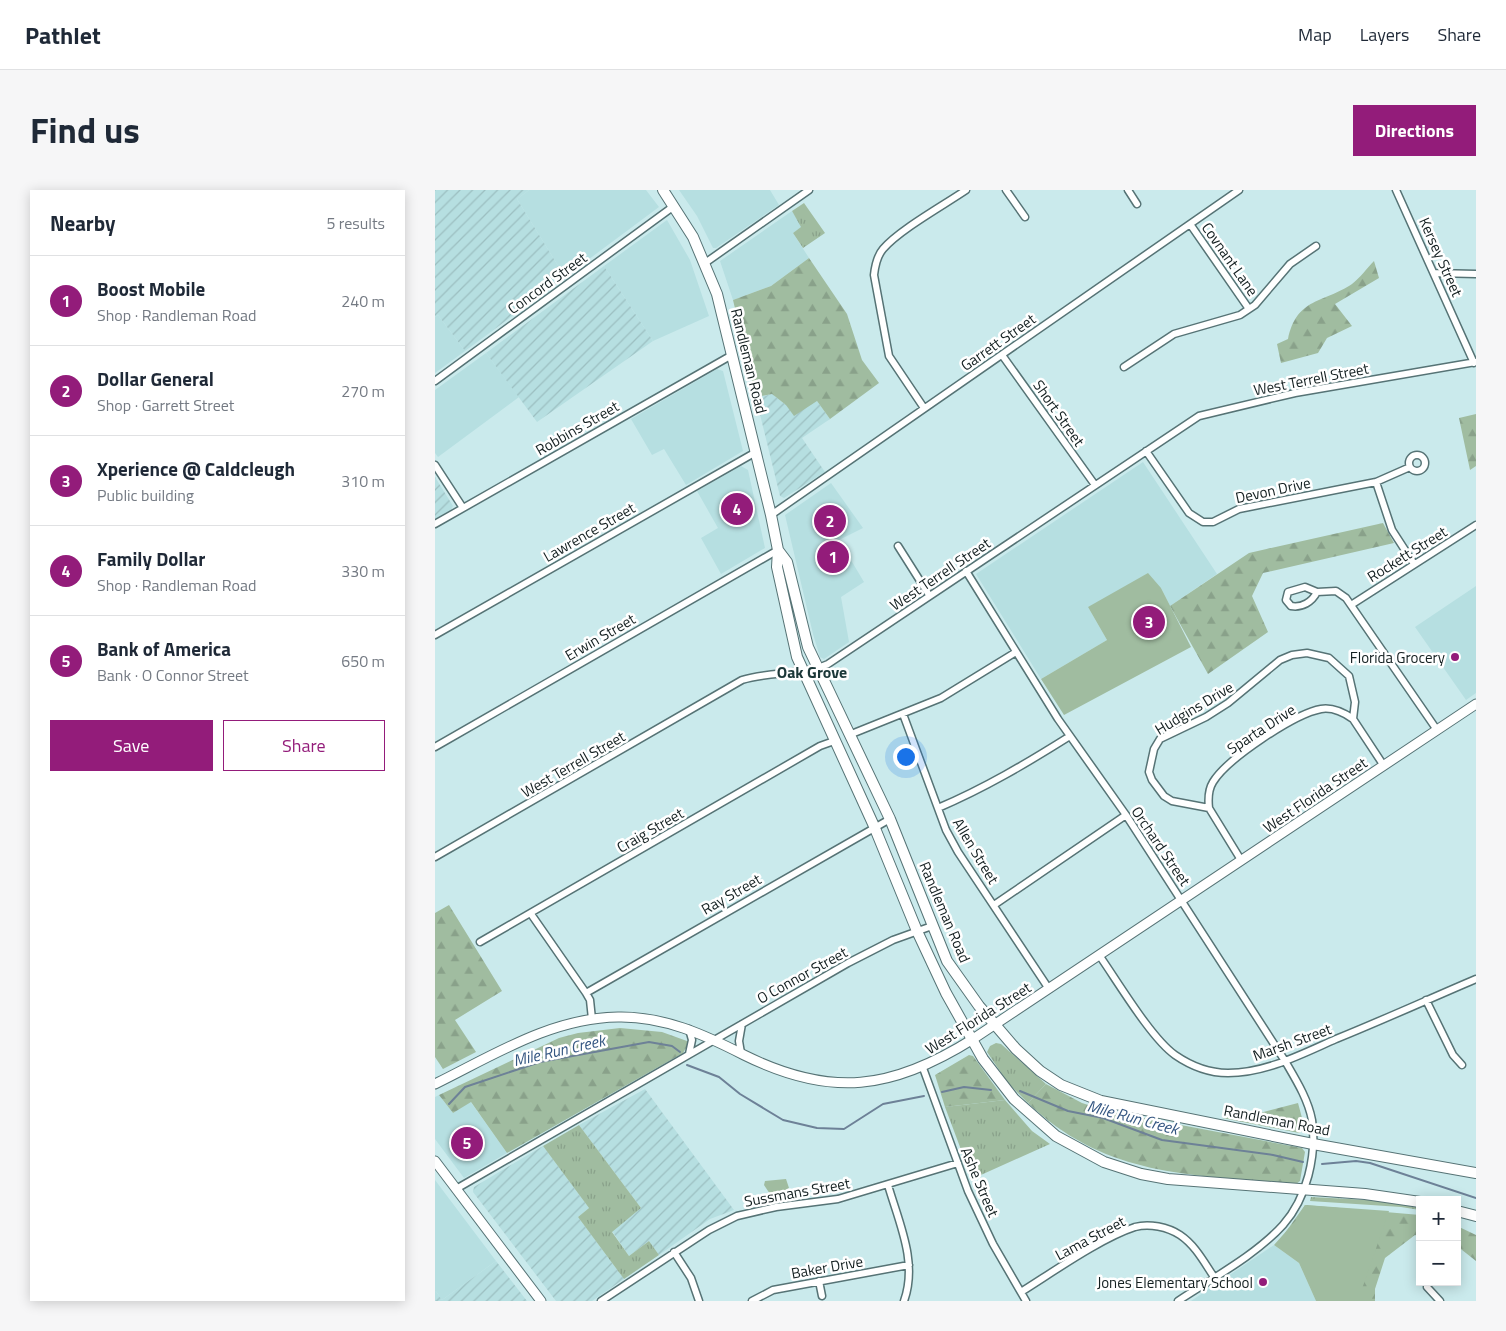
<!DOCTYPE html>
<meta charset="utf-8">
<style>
body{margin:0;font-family:"Titillium Web",sans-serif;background:#f6f6f7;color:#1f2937}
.controls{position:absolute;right:15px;bottom:15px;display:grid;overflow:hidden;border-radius:0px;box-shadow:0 2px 12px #0003}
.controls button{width:45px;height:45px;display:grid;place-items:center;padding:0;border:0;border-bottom:1px solid #e0e1e3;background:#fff;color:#1f2937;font:25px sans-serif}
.you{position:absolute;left:470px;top:566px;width:18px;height:18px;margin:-12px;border:4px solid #fff;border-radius:50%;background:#1a73e8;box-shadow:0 0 0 8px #1a73e833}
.badge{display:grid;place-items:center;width:32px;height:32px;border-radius:50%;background:#931c7a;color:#fff;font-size:16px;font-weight:700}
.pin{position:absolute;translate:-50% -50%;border:2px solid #fff;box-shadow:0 1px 5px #0006}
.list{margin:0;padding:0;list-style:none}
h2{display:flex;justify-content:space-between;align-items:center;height:65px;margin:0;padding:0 20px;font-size:21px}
h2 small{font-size:16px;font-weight:400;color:#747a83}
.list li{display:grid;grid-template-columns:32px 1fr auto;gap:15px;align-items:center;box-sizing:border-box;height:90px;padding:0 20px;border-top:1px solid #e0e1e3}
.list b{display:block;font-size:19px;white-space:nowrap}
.list p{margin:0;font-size:16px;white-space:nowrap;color:#747a83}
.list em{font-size:16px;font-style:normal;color:#747a83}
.actions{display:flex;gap:10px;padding:15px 20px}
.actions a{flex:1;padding:11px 0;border:1px solid #931c7a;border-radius:0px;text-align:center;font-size:18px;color:#931c7a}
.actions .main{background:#931c7a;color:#fff}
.map{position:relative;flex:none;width:1041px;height:1111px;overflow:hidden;border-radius:0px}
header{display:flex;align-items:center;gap:30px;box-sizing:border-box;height:70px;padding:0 25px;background:#fff;border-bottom:1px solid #e0e1e3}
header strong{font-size:24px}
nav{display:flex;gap:28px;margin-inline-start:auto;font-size:18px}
.intro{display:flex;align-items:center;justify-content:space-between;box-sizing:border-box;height:120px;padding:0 30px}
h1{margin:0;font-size:35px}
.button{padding:12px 22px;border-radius:0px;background:#931c7a;color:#fff;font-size:18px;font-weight:700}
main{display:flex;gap:30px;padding:0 30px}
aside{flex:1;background:#fff;border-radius:0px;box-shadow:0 2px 12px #0003}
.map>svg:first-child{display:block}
.built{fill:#b6dfe1}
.industrial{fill:url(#industrial-furrows)}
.grass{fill:url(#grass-tufts)}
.forest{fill:url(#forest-firs)}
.park{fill:#a0bca0}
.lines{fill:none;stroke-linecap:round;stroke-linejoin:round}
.stream{stroke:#6d8197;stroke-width:2}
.minor-casing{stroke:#567375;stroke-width:9}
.secondary-casing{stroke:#567375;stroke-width:11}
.primary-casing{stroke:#567375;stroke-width:12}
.minor{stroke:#fff;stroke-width:6}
.secondary{stroke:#fff;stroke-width:9}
.primary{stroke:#fff;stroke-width:10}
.poi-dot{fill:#931c7a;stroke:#fff;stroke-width:2}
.labels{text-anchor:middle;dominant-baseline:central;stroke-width:5;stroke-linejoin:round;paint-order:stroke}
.street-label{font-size:15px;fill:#131f20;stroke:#fff}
.poi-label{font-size:15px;fill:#131f20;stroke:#fff;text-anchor:end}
.neighbourhood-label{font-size:16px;font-weight:bold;fill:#1b3738;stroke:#fff}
.water-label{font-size:16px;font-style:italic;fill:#345682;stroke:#fff}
</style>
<header>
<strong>Pathlet</strong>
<nav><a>Map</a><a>Layers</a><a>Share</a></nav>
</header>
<div class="intro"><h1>Find us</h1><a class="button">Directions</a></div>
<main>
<aside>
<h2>Nearby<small>5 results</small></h2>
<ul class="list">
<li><span class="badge">1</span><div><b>Boost Mobile</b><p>Shop · Randleman Road</p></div><em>240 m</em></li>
<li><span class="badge">2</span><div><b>Dollar General</b><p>Shop · Garrett Street</p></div><em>270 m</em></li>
<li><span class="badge">3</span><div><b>Xperience @ Caldcleugh</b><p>Public building</p></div><em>310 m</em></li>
<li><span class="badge">4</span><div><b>Family Dollar</b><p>Shop · Randleman Road</p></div><em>330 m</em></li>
<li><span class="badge">5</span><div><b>Bank of America</b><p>Bank · O Connor Street</p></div><em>650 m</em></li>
</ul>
<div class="actions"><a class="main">Save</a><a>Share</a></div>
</aside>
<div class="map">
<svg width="1041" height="1111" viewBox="0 0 1041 1111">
<defs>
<pattern id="industrial-furrows" width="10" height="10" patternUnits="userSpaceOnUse" patternTransform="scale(1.25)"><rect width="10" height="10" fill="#b6dfe1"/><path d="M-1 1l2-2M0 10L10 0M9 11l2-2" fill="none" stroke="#9cbfc1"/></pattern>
<pattern id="grass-tufts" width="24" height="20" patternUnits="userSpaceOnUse" patternTransform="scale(1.25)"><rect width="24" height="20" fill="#a0bca0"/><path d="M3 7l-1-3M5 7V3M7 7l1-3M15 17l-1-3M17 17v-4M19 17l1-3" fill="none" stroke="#89a18a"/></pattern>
<pattern id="forest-firs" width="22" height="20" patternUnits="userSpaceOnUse" patternTransform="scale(1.25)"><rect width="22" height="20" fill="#a0bca0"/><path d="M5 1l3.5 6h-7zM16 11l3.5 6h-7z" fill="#89a18a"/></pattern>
</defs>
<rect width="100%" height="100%" fill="#caeaec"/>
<path class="built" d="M94 0H211L224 17 130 87 82 9Z
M244 0H335L344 15 281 58H278L262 26Z
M357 21 367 37 358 43 374 68 336 96 298 110 285 71Z
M232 30 255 70 274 126 218 151 169 76Z
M3 125 30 161 0 183V127Z
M51 163 84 207 3 267 0 263V200Z
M282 179 288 181 308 261 251 295 229 259 217 265 196 229Z
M708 272 782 384 735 416 726 398 653 417 672 450 606 489 541 384Z
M306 276 313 280 330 358 286 384 266 348 283 338 262 301Z
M396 293 428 338 404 350 429 392 406 407 414 452 389 469 385 467 378 444 350 325Z
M1041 396V503L1031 510 980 437Z
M4 905 18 923 35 911 72 963 29 988 0 949V907Z
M0 990 61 1071 7 1110 0 1100Z
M839 1055 864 1073 881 1111H756Z"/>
<path class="industrial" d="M0 0H94L82 9 130 87 30 161 3 125 0 127Z
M169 76 218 151 102 232 51 163Z
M337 204 351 215 382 211 395 229 367 248 390 282 349 308 345 306 321 208Z
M0 287 18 316 16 320 0 329Z
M210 899 299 1020 275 1029 224 1065 214 1051 194 1066 177 1041 206 1018 144 935Z
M108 956 154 1018 143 1027 189 1089 157 1111H121L38 1002 39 997Z
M61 1071 92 1111H0V1100L7 1110Z"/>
<path class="grass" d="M369 13 390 43 368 58 358 43 366 37 357 21Z
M561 853 566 854 611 894 593 913 573 893 552 862 555 856Z
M570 910 597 941 615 954 537 989 510 917Z
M144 935 206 1018 177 1042 194 1066 214 1051 224 1065 189 1089 143 1027 154 1018 108 956Z
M876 1007 953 1011 985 1017V1020L966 1017 875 1011Z"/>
<path class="forest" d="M374 68 412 124 427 170 444 193 395 229 382 211 359 226 351 215 337 204 321 207 298 110 336 96Z
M939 71 944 88 900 114 917 136 892 148 883 163 846 173 842 154 853 149C862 107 889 113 917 94 925 88 932 78 939 71Z
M1041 224V276L1035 280 1024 228Z
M948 333 959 353 828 383 817 406 833 442 773 484 735 416 814 363Z
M14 715 67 801 20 830 41 862 8 879 0 867V723Z
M185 838 227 842 252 851 253 855 248 863 72 963 36 912 18 923 4 905 124 848 143 843Z
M534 865 538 866 570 910 510 917 500 885Z
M611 894 647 913 672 921 867 958 870 962 865 991 861 994C758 984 673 989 593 913Z
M863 913 870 939 864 943 787 928 817 925Z
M870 1015 985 1025V1047L980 1045 950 1068 940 1099V1111H894L850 1043Z
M1022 1036 1041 1045V1071L1022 1056Z"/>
<path class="park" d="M713 383 726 398 756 457 629 525 606 489 672 450 653 417Z
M351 989 354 998 345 1003 335 1004 329 995 330 991Z
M870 1015 954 1021 927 1099 933 1111H881L864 1073 839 1055 862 1029Z"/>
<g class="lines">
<path class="stream" d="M252 875 284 887 305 904 348 930 382 938 409 939 448 914 489 906
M585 901 633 921 668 928 727 950 838 965 868 972
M507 902 529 897 556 900
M14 914 30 897 105 872 214 852 237 856 245 862
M887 974 921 971 935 973 1041 1008"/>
<g class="minor-casing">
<path id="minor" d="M571 0 590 27
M693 0 702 14
M961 0 1039 173
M755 34 814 119
M270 73 374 0
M1000 83 1041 84
M567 165 660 295
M689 177 739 144 805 125 820 115 855 74 881 56
M0 191 239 16
M489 218 454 166 439 85C440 76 442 66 448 59 464 40 509 15 531 0
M711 261 754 323 768 332H778L804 319 941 292 975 277
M974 273a8 8 0 1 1 16 0a8 8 0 1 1-16 0Z
M0 275 28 318
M941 292 957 340 979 374
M336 325 804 0
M0 334 297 165
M463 356 494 405
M531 381 623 529 691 625 850 871C861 890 873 909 877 930 882 965 872 1008 848 1035 821 1065 776 1089 743 1111
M882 402C877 412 867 418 856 416L851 410 853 402 870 397 882 402 901 401 911 408 1002 540
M916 415 1041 335
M0 445 321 262
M468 524 511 640 523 662 614 799
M414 545 506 508 581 462
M0 557 343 360
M503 618C550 598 592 573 635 546
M774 618C773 609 773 600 778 592 792 569 859 524 886 519 898 517 908 522 918 529
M0 667 307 490C335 481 366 486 393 474L764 226 860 203 1041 172
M806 670 774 618 737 611 729 606 717 590 714 582 719 559 725 549 771 527 793 513 845 470 857 465 872 463 894 468 914 486 920 512 918 529 949 576
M559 715 691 625
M96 724 151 803 155 810 157 829
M45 752 385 556 399 551
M664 765C683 792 716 848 740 865 756 876 774 883 793 883 831 883 867 864 901 849 948 830 994 809 1041 789
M151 803 455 629
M991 810 1018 865 1027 875
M254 839 257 850 254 864
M306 863 304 851 307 834
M488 878 533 1001 558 1054 591 1111
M453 995C464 1033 483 1072 469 1111
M21 999 413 773 458 750 497 736
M239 1062 256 1088 264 1111
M384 1091 387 1106
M992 1097 1005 1111
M586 1102C618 1082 666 1048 700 1037 714 1033 733 1037 745 1045 760 1055 769 1072 779 1087
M166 1111 274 1040 302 1026 341 1017 403 1009 523 973
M317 1111 338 1100 474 1075"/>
</g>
<g class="secondary-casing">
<path id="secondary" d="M0 894C59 865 116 828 183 827 229 826 270 845 309 865 396 908 457 900 538 849L1041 514
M0 971 106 1111"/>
</g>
<g class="primary-casing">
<path id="primary" d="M228 0 258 47 282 104 336 325 343 360 342 377 362 467 439 636 482 741 511 803 548 869 579 909 621 946 669 972 706 984 733 989 930 1004 985 1012
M343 360 352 372 373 457 455 629 512 771 544 816 581 859 605 881 626 895 666 911 878 954 1041 983
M1022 1021 1041 1026"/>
</g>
<use href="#minor" class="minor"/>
<use href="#secondary" class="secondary"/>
<use href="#primary" class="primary"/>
</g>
<g class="poi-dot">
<circle cx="1020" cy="467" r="5"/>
<circle cx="828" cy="1092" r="5"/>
</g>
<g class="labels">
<g class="street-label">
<text transform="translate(1006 67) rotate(66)">Kersey Street</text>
<text transform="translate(795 69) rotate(55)">Covnant Lane</text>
<text transform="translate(112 93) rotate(-36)">Concord Street</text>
<text transform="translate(563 152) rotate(-35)">Garrett Street</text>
<text transform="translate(314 171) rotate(76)">Randleman Road</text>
<text transform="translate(876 189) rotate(-11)">West Terrell Street</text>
<text transform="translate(624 223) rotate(55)">Short Street</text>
<text transform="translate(142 238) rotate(-30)">Robbins Street</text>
<text transform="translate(838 300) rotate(-12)">Devon Drive</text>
<text transform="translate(154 342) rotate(-30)">Lawrence Street</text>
<text transform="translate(972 364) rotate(-32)">Rockett Street</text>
<text transform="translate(505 384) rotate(-34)">West Terrell Street</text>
<text transform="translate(165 447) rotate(-30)">Erwin Street</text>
<text transform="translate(759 518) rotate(-31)">Hudgins Drive</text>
<text transform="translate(826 539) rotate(-33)">Sparta Drive</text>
<text transform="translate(138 574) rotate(-30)">West Terrell Street</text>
<text transform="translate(880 605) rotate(-34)">West Florida Street</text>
<text transform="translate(215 640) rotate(-30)">Craig Street</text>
<text transform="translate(726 656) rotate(56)">Orchard Street</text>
<text transform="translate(541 661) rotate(59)">Allen Street</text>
<text transform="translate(296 704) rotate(-30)">Ray Street</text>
<text transform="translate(510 722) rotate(67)">Randleman Road</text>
<text transform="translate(367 785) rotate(-29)">O Connor Street</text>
<text transform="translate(543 828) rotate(-32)">West Florida Street</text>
<text transform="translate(857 852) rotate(-20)">Marsh Street</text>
<text transform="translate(842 930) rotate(11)">Randleman Road</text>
<text transform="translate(545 992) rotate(67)">Ashe Street</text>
<text transform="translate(362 1002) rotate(-10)">Sussmans Street</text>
<text transform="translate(655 1048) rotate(-28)">Lama Street</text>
<text transform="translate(392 1077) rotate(-10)">Baker Drive</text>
</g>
<g class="poi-label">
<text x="1010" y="467">Florida Grocery</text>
<text x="818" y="1092">Jones Elementary School</text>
</g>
<g class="neighbourhood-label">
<text x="377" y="482">Oak Grove</text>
</g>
<g class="water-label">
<text transform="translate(124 860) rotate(-13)">Mile Run Creek</text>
<text transform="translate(698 927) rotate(15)">Mile Run Creek</text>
</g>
</g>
</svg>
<div class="controls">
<button>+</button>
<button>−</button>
</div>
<div class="you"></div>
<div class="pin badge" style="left:398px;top:367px">1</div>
<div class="pin badge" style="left:395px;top:331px">2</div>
<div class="pin badge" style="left:714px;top:432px">3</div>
<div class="pin badge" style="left:302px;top:319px">4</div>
<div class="pin badge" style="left:32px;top:953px">5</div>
</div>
</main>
